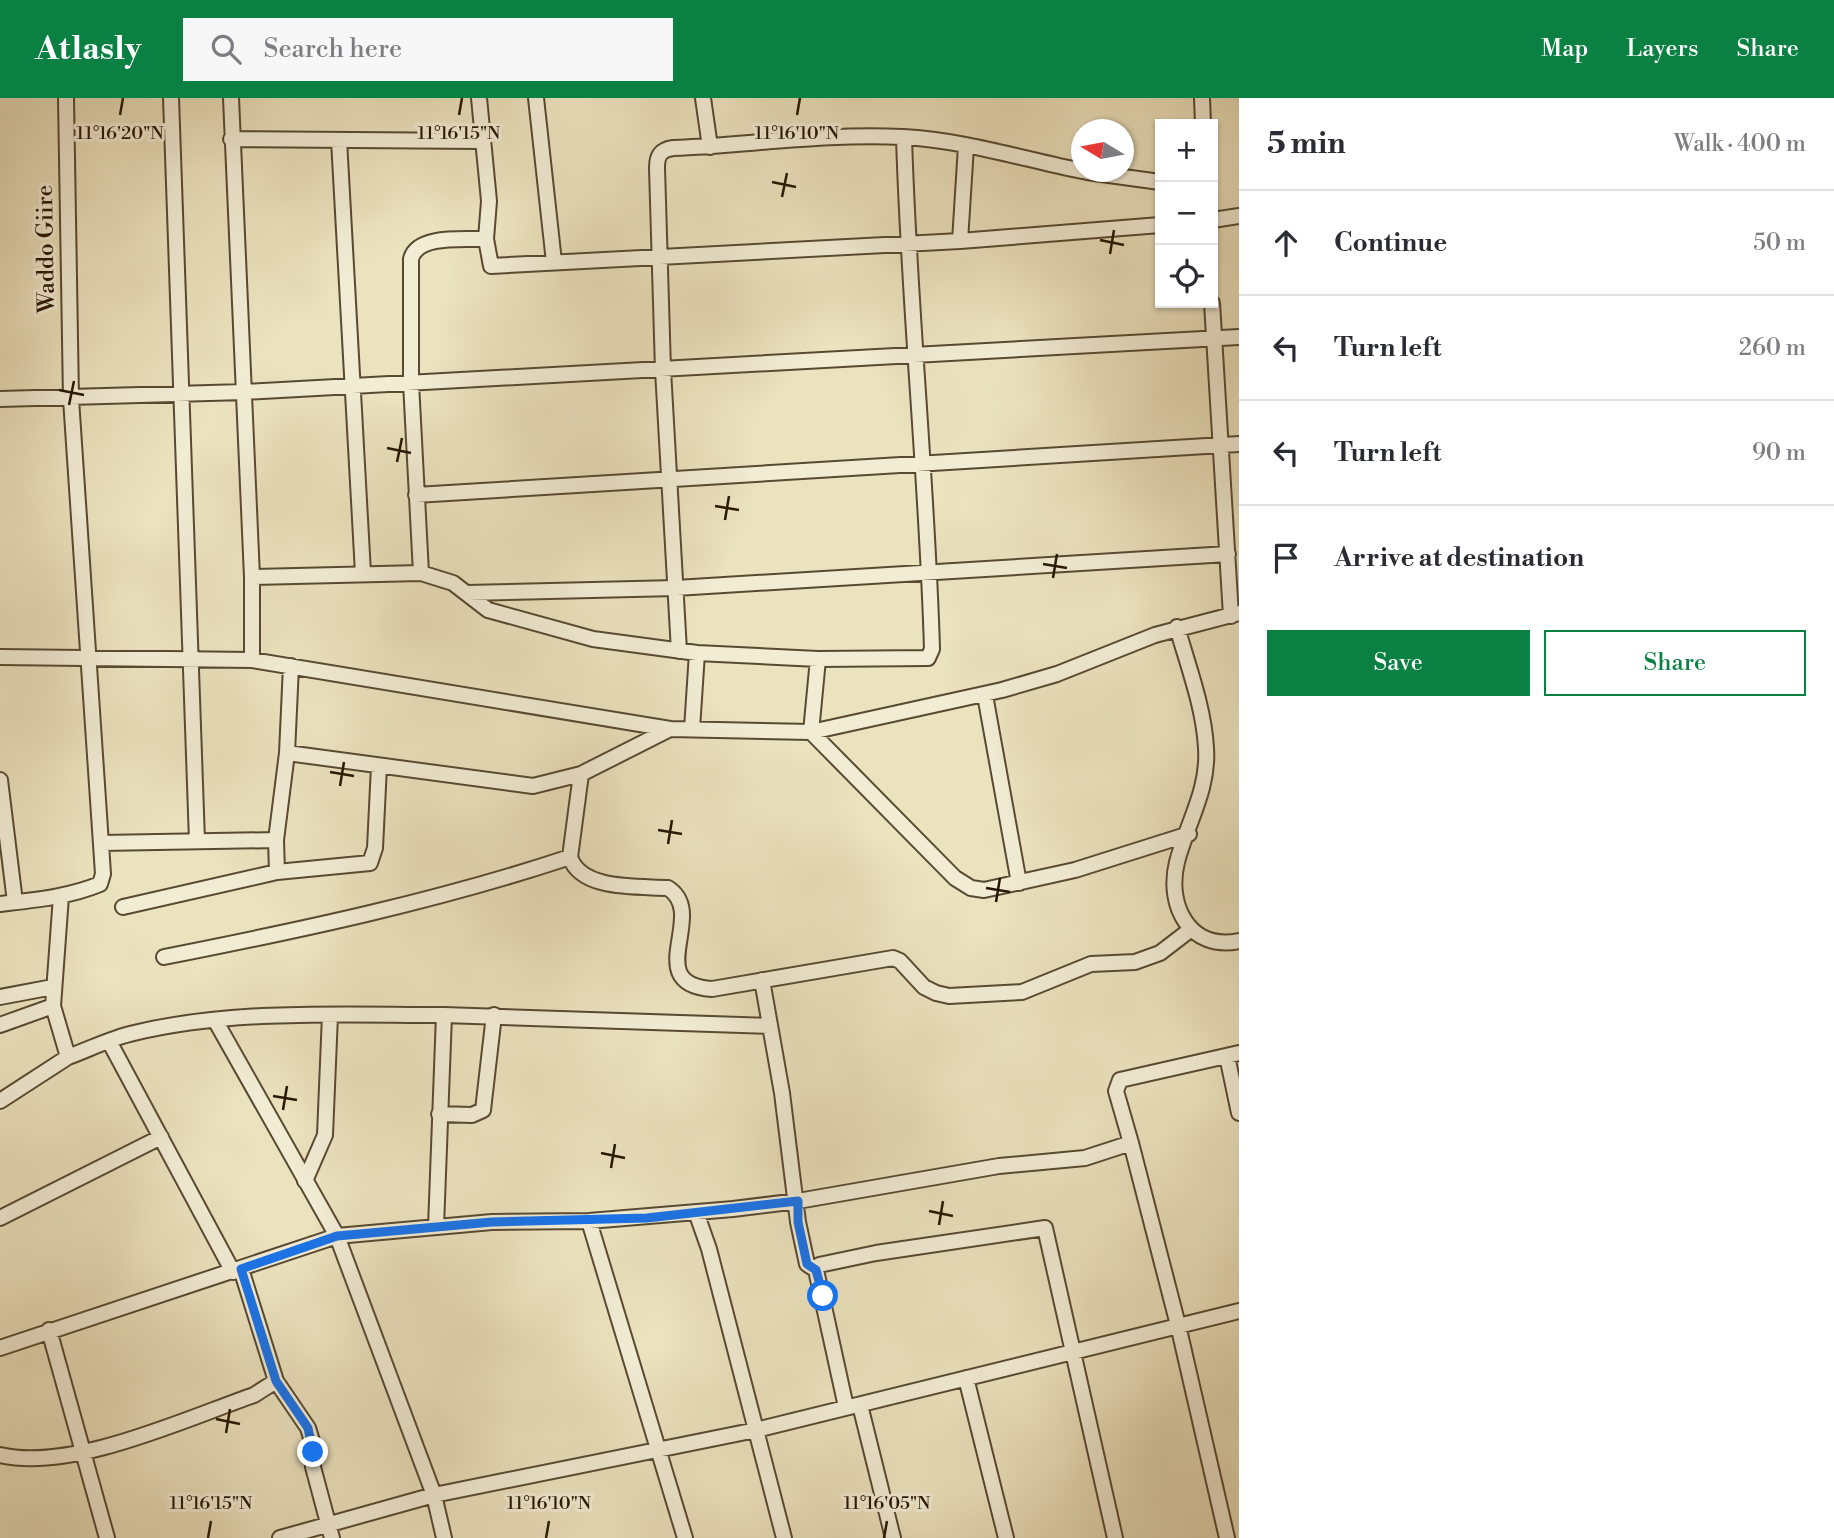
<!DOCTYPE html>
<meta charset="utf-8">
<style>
body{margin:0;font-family:"Libre Bodoni",serif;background:#f7f7f7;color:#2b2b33}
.controls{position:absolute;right:21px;top:21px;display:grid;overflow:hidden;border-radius:0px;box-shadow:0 2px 5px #0004}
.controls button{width:63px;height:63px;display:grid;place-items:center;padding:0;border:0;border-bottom:2px solid #e1e1e2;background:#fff;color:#2b2b33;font:35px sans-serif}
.compass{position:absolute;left:1071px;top:21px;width:63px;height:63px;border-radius:50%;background:#fff;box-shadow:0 2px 5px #0004;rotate:280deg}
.stop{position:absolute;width:21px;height:21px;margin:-16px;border:5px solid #1a73e8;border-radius:50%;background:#fff}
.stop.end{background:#1a73e8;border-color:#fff;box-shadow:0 2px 7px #0008}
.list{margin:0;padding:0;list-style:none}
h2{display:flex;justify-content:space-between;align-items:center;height:91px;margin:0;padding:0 28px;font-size:30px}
h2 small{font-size:23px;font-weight:400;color:#7c7c81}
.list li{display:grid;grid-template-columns:46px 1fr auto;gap:21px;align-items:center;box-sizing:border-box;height:105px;padding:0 28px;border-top:2px solid #e1e1e2}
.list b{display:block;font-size:26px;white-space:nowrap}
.list em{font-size:23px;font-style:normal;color:#7c7c81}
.actions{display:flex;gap:14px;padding:21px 28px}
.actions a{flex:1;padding:16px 0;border:2px solid #0b8043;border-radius:0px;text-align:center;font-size:24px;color:#0b8043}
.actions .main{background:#0b8043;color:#fff}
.icon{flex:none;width:38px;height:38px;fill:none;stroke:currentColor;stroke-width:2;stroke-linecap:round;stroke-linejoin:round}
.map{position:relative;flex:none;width:1239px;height:1440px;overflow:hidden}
header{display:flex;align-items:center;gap:42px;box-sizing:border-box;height:98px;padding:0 35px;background:#0b8043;color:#fff}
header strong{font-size:33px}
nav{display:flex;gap:38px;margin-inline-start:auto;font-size:24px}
.search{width:490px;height:63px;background:#f7f7f7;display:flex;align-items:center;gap:18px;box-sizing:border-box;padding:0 24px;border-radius:0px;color:#7c7c81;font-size:26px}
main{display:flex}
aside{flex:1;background:#fff}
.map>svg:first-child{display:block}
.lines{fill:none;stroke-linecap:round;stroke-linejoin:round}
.minor-casing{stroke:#584a31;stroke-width:18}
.minor{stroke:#f2ecd5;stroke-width:14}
.route{stroke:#1a73e8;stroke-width:9}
.ticks{fill:none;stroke:#271702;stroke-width:2.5}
.labels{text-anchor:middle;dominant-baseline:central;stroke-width:6;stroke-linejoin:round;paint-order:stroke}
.street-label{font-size:23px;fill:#271702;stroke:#f2ecd5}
.ticks-label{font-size:18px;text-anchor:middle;fill:#271702;stroke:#f2ecd5;stroke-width:6;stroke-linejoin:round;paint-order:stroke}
</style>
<header>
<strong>Atlasly</strong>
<div class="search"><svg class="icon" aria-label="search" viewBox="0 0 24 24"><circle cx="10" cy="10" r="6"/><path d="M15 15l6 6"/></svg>Search here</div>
<nav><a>Map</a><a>Layers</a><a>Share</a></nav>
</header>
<main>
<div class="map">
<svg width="1239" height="1440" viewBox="0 0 1239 1440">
<rect width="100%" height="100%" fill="#ebe2be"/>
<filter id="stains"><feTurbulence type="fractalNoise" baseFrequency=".00286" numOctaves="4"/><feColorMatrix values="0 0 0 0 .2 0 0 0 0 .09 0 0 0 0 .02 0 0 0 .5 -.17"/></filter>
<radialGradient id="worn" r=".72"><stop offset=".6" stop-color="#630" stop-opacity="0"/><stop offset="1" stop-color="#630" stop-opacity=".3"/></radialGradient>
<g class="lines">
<g class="minor-casing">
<path id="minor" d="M171 0 197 743
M231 0 252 479V562
M479 0 489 103 486 141 491 168 960 143 1160 127
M536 0 554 164
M703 0 710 49
M1202 0 1203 26
M231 41 483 43
M339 42 363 475
M1087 74 1160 84
M1213 122 1239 118
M960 143 966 48
M1212 205 1231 518
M0 301 244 294 1239 239
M416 397 1239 346
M421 475 411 285V161C417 136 465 142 486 141
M252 479 421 475 453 485 488 512 593 541 697 555 818 561 928 560 932 551C927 380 909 210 904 39
M467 495 676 490 1228 456
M1177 529C1188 568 1204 610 1206 650 1209 692 1187 725 1177 764 1166 808 1190 853 1239 843
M679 553 663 272 657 70C657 58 660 52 673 50 750 47 826 35 903 39 963 42 1023 61 1082 73
M0 559 252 562 670 631
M818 561 811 634 955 780 971 790 984 792 1075 772 1189 736
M985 597 1019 785
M692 631 697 555
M287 655 291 568
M581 676 570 759C581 793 639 788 668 790 709 816 640 886 712 891L893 860 900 863 924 889 936 895 949 898 1022 894 1091 866 1135 864 1160 855 1190 832
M0 682 15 804
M101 745 276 742 287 655 533 688 581 676 670 631 811 634 1002 592 1057 576 1155 537 1239 515
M277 774 370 765 375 750 379 668
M61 798 53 908 68 959C90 951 111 940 134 935 234 911 342 917 444 917L436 1129
M0 806C34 802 69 799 100 786L103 776 71 301 66 0
M123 809 277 774 276 742
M164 859C301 832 438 803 570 759
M762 882 782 995 798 1124 807 1166 816 1172
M0 899 53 889
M444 917 769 928
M215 922 337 1138 434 1397 444 1440
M0 927 53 908
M109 943 233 1174
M1227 958 1239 1015
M0 1003 68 959
M439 1016 472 1017 483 1012 494 917
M1131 1045 1178 1227 1227 1440
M305 1083 325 1037 330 917
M696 1114 709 1151 784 1440
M0 1120 161 1039
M589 1123 685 1440
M49 1232 107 1440
M0 1250 337 1138 492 1124 589 1123 733 1111 798 1103 999 1068 1085 1060 1131 1045 1116 993 1120 982 1239 955
M966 1280 1006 1440
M276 1283 308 1330 312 1343 313 1369 332 1440
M860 1307 893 1440
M846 1309 816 1172 819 1167 876 1155 1045 1130 1115 1440
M0 1357C71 1374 185 1321 254 1297L276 1283 241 1171
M280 1440 434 1397 756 1332 1239 1213"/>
</g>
<use href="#minor" class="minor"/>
</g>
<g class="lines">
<path class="route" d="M313 1354 308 1330 276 1283 241 1171 337 1138 492 1124 647 1120 798 1103V1124L807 1166 816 1172 823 1198"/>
</g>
<path class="ticks" d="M120 17 123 0M459 17 462 0M797 17 800 0M772 84 796 89M782 99 787 75M1100 142 1124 147M1110 156 1114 132M59 292 84 297M69 307 74 283M387 350 411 355M397 364 402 340M715 408 739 412M725 422 729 398M1043 466 1067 470M1053 480 1057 456M330 674 354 678M340 688 344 664M658 732 682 736M668 746 672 722M986 790 1010 794M996 804 1000 780M273 998 297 1002M283 1012 287 988M601 1055 625 1060M611 1070 615 1046M929 1113 953 1118M939 1127 943 1103M216 1321 240 1326M226 1335 230 1311M208 1440 211 1423M546 1440 549 1423M884 1440 887 1423"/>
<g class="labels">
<g class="street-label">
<text transform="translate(46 151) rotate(-91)">Waddo Giire</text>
</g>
</g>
<g class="ticks-label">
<text x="459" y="41">11°16'15"N</text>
<text x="797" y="41">11°16'10"N</text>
<text x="120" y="41">11°16'20"N</text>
<text x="211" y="1411">11°16'15"N</text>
<text x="549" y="1411">11°16'10"N</text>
<text x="887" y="1411">11°16'05"N</text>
</g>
<rect width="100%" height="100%" filter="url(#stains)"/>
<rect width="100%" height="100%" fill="url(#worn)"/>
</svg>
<div class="controls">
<button>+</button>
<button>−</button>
<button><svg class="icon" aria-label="locate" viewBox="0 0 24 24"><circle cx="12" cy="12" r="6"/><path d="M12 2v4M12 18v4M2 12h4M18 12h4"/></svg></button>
</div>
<svg class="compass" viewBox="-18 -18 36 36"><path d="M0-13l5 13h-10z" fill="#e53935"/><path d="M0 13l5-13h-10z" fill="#7c7c81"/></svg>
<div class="stop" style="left:823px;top:1198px"></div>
<div class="stop end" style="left:313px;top:1354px"></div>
</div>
<aside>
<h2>5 min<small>Walk · 400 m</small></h2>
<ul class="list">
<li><svg class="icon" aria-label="ahead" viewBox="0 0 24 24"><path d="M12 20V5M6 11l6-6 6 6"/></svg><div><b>Continue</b></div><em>50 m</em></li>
<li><svg class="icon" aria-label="left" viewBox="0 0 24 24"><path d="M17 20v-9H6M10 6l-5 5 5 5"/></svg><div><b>Turn left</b></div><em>260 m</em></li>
<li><svg class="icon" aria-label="left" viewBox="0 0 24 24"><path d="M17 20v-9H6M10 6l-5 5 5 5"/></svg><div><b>Turn left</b></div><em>90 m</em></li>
<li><svg class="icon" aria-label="arrive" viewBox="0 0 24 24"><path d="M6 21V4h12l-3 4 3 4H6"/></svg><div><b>Arrive at destination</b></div></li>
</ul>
<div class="actions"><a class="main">Save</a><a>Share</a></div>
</aside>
</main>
